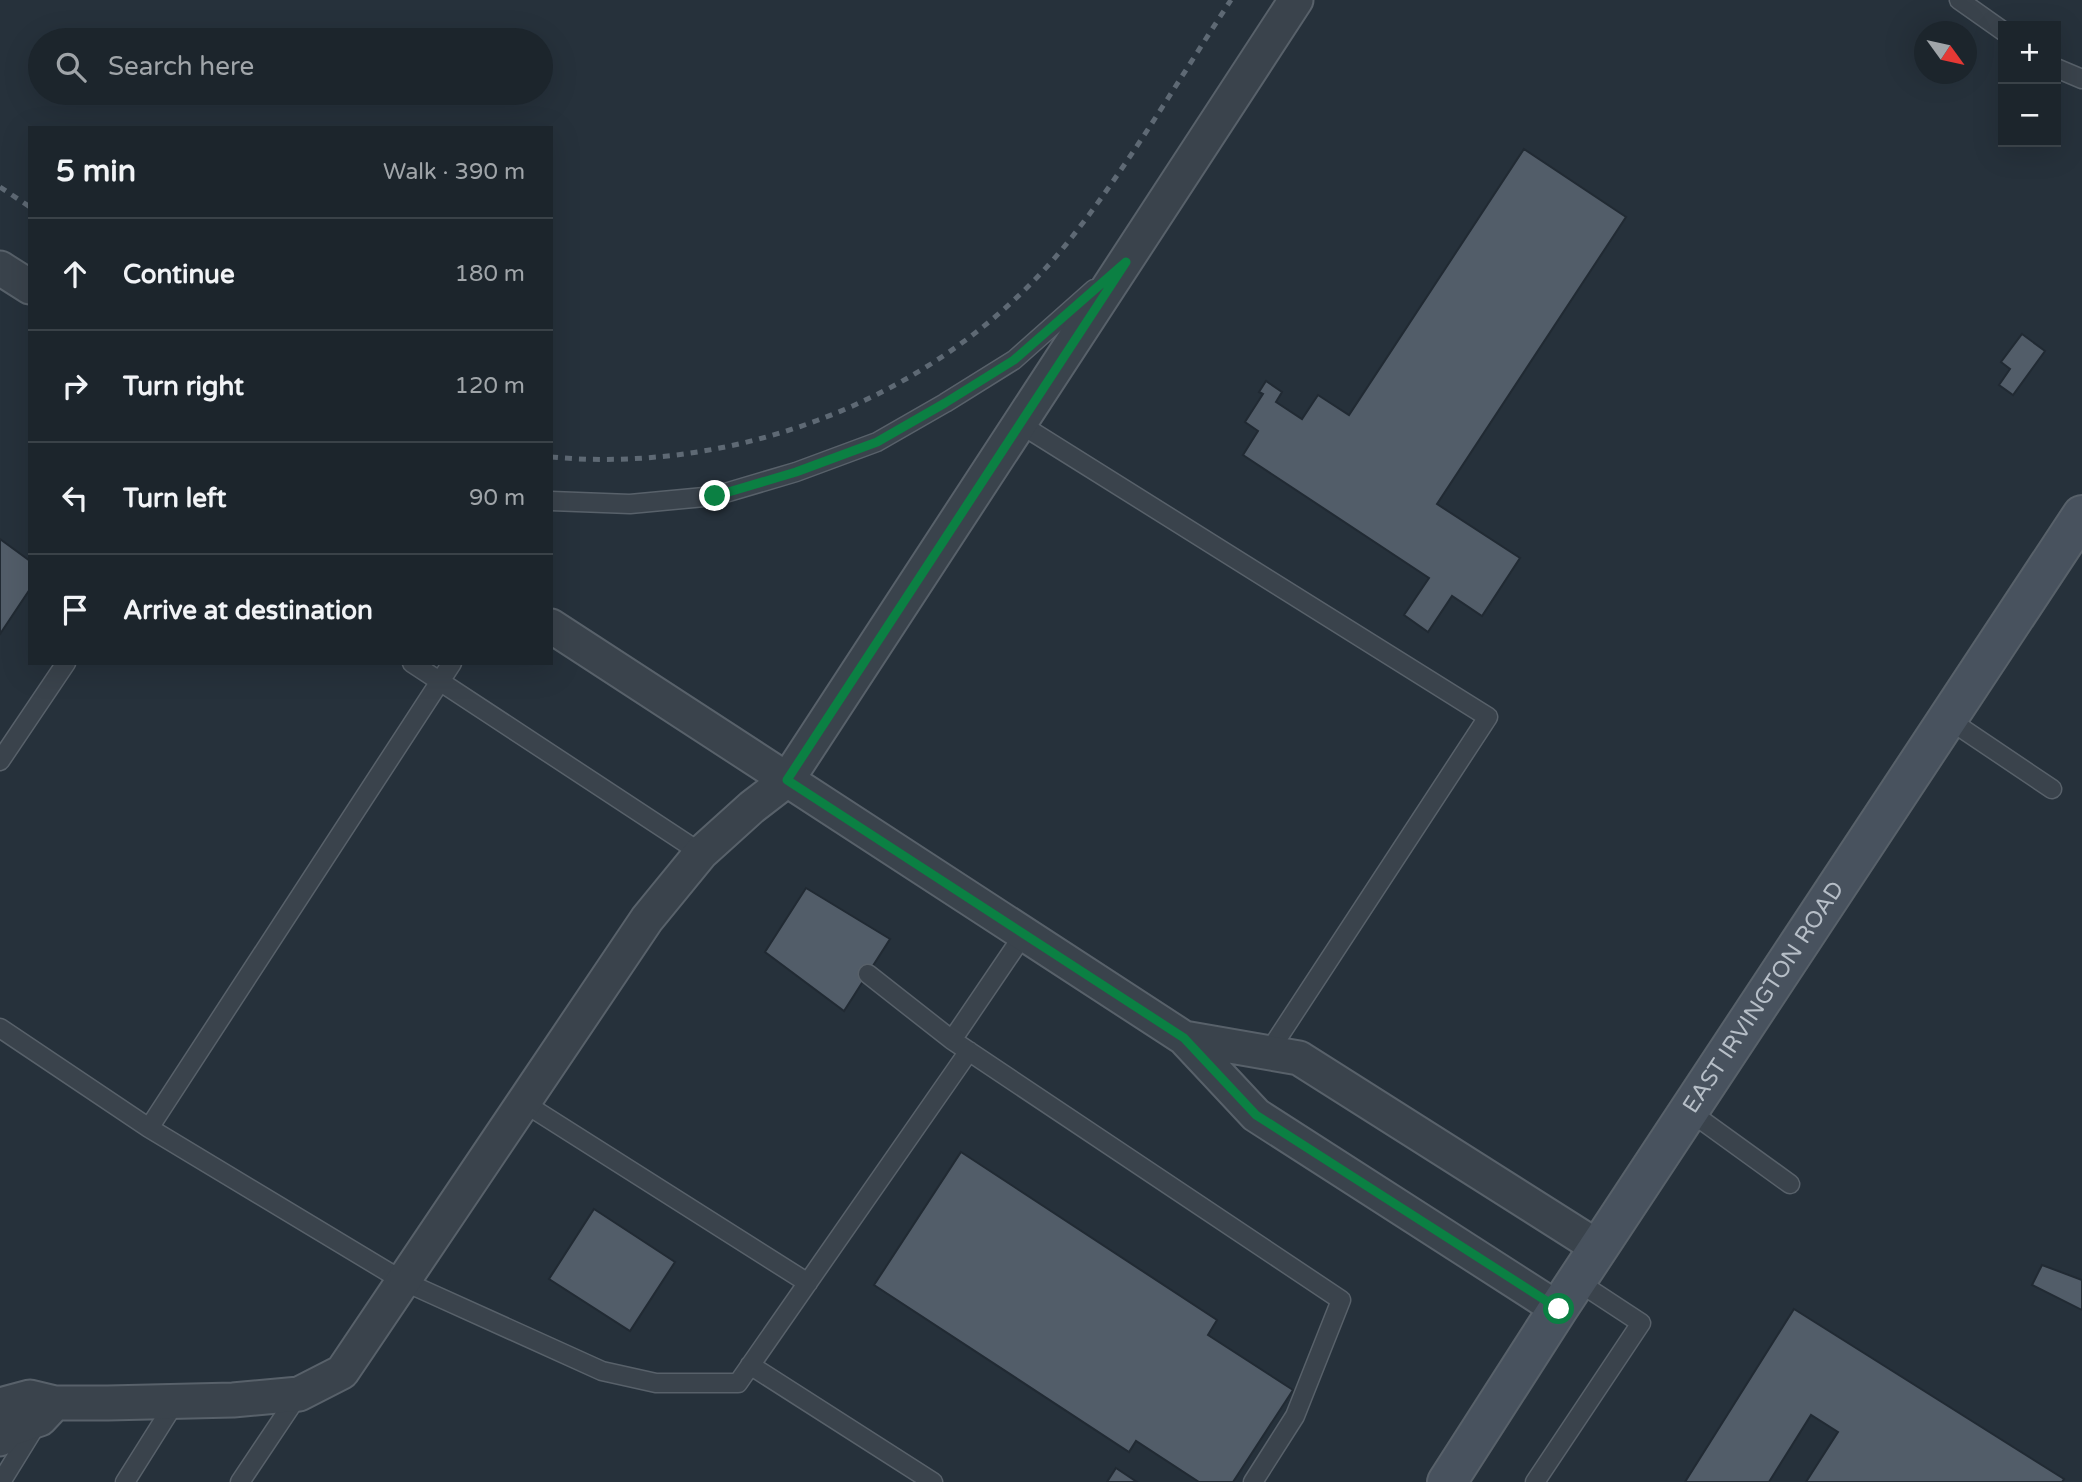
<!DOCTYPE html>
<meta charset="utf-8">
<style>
body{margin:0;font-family:"Varela Round",sans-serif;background:#252d34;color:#f1f3f6}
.controls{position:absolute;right:21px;top:21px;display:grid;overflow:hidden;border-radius:0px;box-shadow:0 7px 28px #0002}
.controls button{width:63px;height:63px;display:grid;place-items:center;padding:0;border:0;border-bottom:2px solid #3a4248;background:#1c252c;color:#f1f3f6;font:35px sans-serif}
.compass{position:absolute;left:1914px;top:21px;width:63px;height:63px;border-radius:50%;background:#1c252c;box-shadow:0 7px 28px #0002;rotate:123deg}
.stop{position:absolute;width:21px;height:21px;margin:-16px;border:5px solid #0b8043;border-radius:50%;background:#fff}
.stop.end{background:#0b8043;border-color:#fff;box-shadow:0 2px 7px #0008}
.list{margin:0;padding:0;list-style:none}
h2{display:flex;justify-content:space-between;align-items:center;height:91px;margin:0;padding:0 28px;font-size:30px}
h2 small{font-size:23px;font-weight:400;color:#a0a5a9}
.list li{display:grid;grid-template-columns:46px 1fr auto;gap:21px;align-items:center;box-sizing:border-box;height:112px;padding:0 28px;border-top:2px solid #3a4248}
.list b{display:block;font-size:26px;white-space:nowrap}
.list em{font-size:23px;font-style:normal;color:#a0a5a9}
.icon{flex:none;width:38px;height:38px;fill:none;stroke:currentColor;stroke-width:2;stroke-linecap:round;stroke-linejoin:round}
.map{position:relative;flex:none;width:2082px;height:1482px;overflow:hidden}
.search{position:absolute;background:#1c252c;box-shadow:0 7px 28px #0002;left:28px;top:28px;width:525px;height:77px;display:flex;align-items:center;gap:18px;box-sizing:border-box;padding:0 24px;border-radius:38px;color:#a0a5a9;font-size:26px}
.panel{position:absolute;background:#1c252c;box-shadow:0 7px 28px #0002;left:28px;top:126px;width:525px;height:539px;border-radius:0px}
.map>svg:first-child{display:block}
.building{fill:#525d69;stroke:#212a33;stroke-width:2}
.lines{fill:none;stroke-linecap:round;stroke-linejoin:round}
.lane-casing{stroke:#58616a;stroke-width:21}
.street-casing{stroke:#58616a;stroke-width:37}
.secondary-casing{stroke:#58616a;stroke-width:42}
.lane{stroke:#3a434c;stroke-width:18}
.street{stroke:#3a434c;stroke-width:33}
.secondary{stroke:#48525e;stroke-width:38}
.rail{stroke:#5e6974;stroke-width:5;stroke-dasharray:7 7;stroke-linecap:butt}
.route{stroke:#0b8043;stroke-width:9}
.labels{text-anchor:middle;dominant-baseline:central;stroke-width:7;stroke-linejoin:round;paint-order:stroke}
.street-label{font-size:23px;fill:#b6bec7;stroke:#1f2831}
</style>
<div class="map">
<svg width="2082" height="1482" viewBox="0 0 2082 1482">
<rect width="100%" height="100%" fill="#26313b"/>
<path class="building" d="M1524 149 1626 217 1437 504 1520 558 1482 616 1452 596 1428 632 1404 615 1429 578 1243 455 1258 431 1245 422 1263 394 1259 392 1266 381 1282 392 1276 402 1302 419 1318 395 1349 415Z
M2022 334 2045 351 2013 395 1999 385 2010 369 2001 362Z
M0 539 30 561V589L0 634Z
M806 888 890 939 844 1011 765 952Z
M961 1152 1217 1320 1208 1335 1293 1390 1233 1482H1199L1136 1441 1129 1452 874 1285Z
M594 1209 675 1262 630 1331 549 1279Z
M2042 1265 2082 1280V1310L2032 1285Z
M1794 1309 2064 1479 2062 1482H1806L1838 1432 1811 1415 1769 1482H1685Z
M1116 1468 1137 1482H1107Z"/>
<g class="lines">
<g class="lane-casing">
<path id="lane" d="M1959 0 2003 31
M2056 68 2082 79
M1020 424 1488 717 1268 1053
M551 501 630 504 715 496 796 472 877 442 945 403 1014 360 1094 289
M412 663 701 853
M1948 719 2052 789
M0 761 66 663
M1024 934 952 1040 1341 1300 1295 1416 1253 1482
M868 974 952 1040
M0 1028 149 1128 403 1281 602 1371 656 1383H738L969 1051
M524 1103 808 1283
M1689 1111 1790 1184
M149 1128 452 663
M750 1365 933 1482
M1 1482 38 1422
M125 1482 176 1401
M240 1482 299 1394
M1535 1482 1641 1323 1577 1281"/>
</g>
<g class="street-casing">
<path id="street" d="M0 268 30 287
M551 626 1184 1038
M1558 1309 1256 1115 1184 1038 1299 1058 1599 1248
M0 1405 30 1397 55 1403H108L233 1400 299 1394 342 1372 647 919 701 853 752 807 787 780 1296 0
M0 1439 7 1430 40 1419 55 1403"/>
</g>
<g class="secondary-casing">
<g id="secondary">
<path id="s1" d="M1447 1482 1558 1309 2082 515"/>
</g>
</g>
<use href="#lane" class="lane"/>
<use href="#street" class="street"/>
<use href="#secondary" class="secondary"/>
<path class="rail" d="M0 187 30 207
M551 457C745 475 951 392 1072 237 1130 163 1179 79 1231 0"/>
</g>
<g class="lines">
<path class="route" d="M715 496 796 472 877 442 945 403 1014 360 1126 262 787 780 1184 1038 1256 1115 1559 1309"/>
</g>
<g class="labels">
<g class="street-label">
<text stroke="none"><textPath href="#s1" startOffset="579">EAST IRVINGTON ROAD</textPath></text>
</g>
</g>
</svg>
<div class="controls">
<button>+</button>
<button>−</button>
</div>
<svg class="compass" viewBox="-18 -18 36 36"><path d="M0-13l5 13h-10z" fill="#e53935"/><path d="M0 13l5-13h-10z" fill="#a0a5a9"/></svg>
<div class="stop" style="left:1559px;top:1309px"></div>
<div class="stop end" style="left:715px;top:496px"></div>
<div class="search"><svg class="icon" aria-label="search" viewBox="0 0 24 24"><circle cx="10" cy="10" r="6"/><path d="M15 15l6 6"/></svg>Search here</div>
<section class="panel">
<h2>5 min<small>Walk · 390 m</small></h2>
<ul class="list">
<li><svg class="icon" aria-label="ahead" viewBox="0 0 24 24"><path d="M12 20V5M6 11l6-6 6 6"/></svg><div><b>Continue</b></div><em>180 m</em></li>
<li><svg class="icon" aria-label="right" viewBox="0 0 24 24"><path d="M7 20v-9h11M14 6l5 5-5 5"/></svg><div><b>Turn right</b></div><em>120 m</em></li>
<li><svg class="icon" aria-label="left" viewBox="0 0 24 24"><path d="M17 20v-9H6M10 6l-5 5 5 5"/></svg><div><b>Turn left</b></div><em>90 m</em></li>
<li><svg class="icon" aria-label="arrive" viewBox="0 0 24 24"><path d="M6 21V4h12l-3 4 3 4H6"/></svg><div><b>Arrive at destination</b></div></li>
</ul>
</section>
</div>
